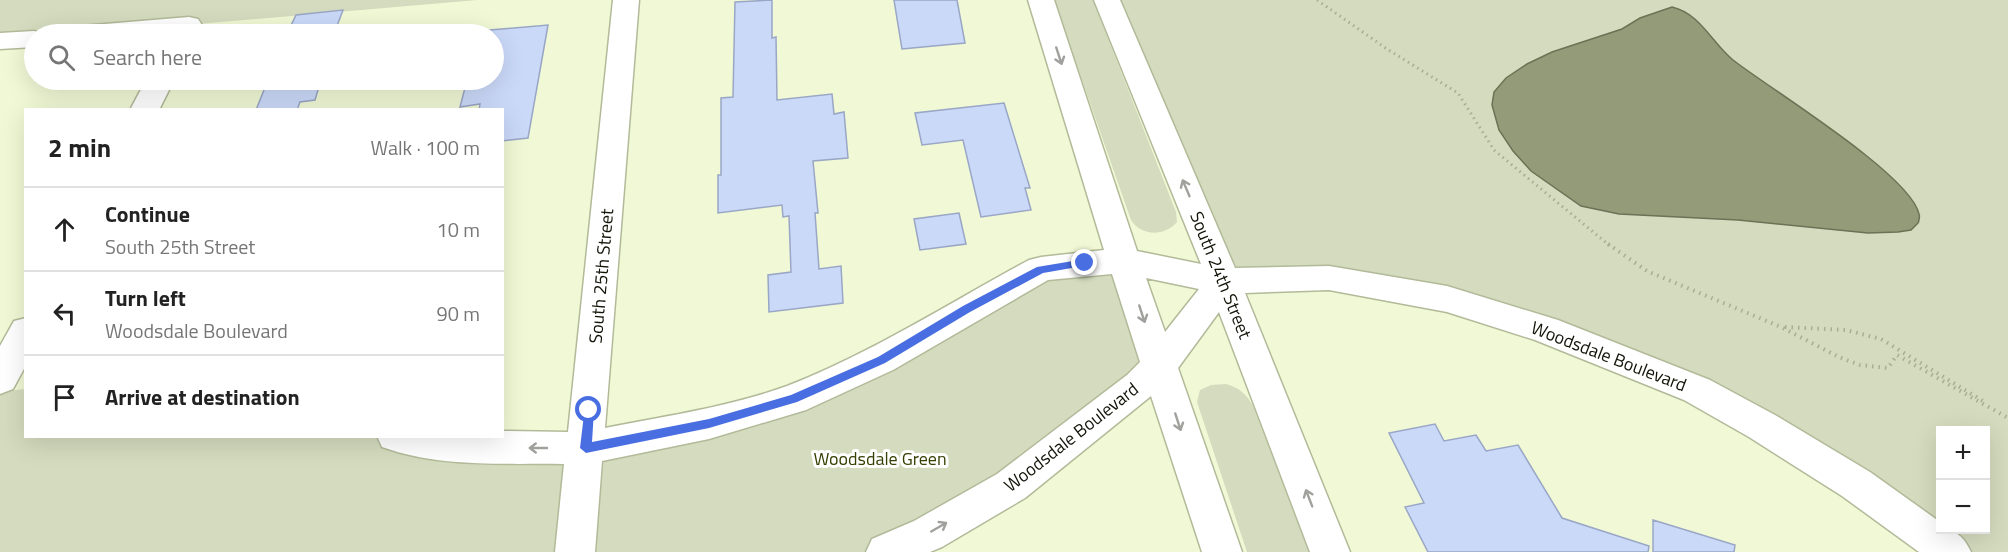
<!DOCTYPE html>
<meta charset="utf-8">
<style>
body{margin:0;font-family:"Titillium Web",sans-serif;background:#f6f6f6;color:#222}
.controls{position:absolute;right:18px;bottom:18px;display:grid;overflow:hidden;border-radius:0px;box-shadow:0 6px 24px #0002}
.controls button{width:54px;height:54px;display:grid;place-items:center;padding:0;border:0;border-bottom:2px solid #e0e0e0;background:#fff;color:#222;font:30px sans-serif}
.stop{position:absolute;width:18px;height:18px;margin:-14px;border:4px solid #486ee1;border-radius:50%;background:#fff}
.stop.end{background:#486ee1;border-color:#fff;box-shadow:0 2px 6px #0008}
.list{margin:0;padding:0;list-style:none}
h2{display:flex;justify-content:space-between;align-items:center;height:78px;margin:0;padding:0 24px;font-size:26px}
h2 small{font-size:20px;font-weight:400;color:#767676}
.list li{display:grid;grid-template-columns:39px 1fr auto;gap:18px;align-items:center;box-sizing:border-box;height:84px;padding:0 24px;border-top:2px solid #e0e0e0}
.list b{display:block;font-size:22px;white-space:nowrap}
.list p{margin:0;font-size:20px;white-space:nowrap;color:#767676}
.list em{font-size:20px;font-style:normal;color:#767676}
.icon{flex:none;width:33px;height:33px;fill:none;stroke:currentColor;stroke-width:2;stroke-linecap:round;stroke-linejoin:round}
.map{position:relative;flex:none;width:2008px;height:552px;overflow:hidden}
.search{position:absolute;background:#fff;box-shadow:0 6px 24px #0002;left:24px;top:24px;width:480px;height:66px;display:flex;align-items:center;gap:15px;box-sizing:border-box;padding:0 21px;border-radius:33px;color:#767676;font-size:22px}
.panel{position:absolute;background:#fff;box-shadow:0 6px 24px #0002;left:24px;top:108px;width:480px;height:330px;border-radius:0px}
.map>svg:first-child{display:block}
.green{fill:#d4dbbe;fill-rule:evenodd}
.water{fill:#939b78;stroke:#6c7256;stroke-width:1.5}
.building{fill:#cbd9f9;stroke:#99a6c5;stroke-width:1.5}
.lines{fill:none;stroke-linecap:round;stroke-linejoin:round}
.street-casing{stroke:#b2ba99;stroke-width:3}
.path-far1{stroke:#a8ae92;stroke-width:3;stroke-dasharray:1.5 4;stroke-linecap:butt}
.path{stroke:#a8ae92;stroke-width:4;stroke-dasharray:1.5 5;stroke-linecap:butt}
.street{fill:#fff;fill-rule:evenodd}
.oneway{stroke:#a0a19c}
.route{fill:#486ee1}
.labels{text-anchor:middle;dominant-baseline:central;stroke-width:6;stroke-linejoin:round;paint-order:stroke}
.street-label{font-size:18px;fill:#121408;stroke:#fff}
.park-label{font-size:18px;fill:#363f01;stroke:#fff}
</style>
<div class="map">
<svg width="2008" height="552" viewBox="0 0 2008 552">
<rect width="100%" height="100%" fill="#f0f8d5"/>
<path class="green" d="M0 0H477L81 34H34V39L0 41Z
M1054 0H1093L1176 212 1177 222C1164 237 1141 236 1131 220Z
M1107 0H2008V552H1951L1762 426 1447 299 1224 281ZM1940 430H1986V530H1940Z
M1124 261 1159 366 886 552H0V392L25 389 26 436H395L517 448 793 399 1041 269Z
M1226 384C1239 388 1246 393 1253 406L1309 552H1247L1197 402 1200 390 1211 385Z"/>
<path class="water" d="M1672 7C1701 14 1711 42 1733 60 1770 89 1910 174 1919 214 1920 215 1919 222 1918 223L1911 230 1898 232 1868 233 1738 220 1619 214 1581 206 1531 171 1513 151 1499 130 1492 105 1494 92 1506 78 1527 64 1552 52 1622 29 1640 18Z"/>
<path class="building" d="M772 0V38L776 37 777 100 832 94 834 114 844 112 848 158 813 161 818 213H815L819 269 841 266 843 303 769 312 768 275 791 272 789 216 783 217 782 205 718 213V175H721V98L733 97 735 2Z
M894 0H957L965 43 902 49Z
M343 10 334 34H287L296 15Z
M548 25 528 138 502 141V110H479L480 104 460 107 467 80H494V34H478L479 31Z
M268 80H321L315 100 300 102 297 110H256Z
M1004 103 1030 188H1025L1031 210 981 217 963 140 922 145 915 113Z
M959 213 966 244 920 250 914 219Z
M1435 424 1444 441 1476 435 1486 451 1518 445 1562 518 1649 546 1648 552H1428L1405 507 1424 503 1389 433Z
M1653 520 1735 545 1734 552H1653Z"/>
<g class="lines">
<g class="street-casing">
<path id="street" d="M613 0H639L605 428C665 416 729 407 787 386 872 353 949 303 1029 260L1041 257 1104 250 1028 0H1054L1137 251 1201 264 1094 0H1120L1235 268 1329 266 1447 286 1558 320 1710 380 1775 415 1870 472 1940 522V530C1957 530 1964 537 1971 552H1919L1842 496 1749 437 1684 400 1535 340 1447 312 1329 290 1245 293 1350 552H1310L1219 312 1178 368 1242 552H1202L1151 396 1025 498 942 547 930 552H866L872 539 914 521 997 474 1127 375 1140 362 1112 274 1048 280 893 370 806 410 709 439 602 461 595 552H555L564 464C504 463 440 468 382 447L377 436H502V431L568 432ZM1146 278 1199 289 1165 332Z
M189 17 198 19 202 25 198 31 171 34H68L72 28 81 26Z
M34 31 44 34H34V47L0 49V33Z
M146 80H174L159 110H130Z
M26 318V365L13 389 0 394V346L14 321Z"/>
</g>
<path class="path-far1" d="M1317 0 1387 49 1458 93 1494 150 1610 246"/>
<path class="path" d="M1608 244 1647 271 1781 327 1839 357 1860 365 1888 368 1897 355 2008 418
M1785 327 1846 330 1881 339 1983 401"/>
<use href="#street" class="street"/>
</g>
<defs><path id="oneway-shaft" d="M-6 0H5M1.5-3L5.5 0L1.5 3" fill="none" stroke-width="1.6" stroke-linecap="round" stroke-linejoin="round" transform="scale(1.5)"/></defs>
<g class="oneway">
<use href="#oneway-shaft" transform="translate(1059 56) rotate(72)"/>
<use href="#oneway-shaft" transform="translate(1186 188) rotate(-113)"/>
<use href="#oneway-shaft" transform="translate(1142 314) rotate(72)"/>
<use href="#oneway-shaft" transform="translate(1178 422) rotate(72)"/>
<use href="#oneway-shaft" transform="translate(538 448) rotate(180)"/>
<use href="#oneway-shaft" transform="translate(1309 498) rotate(-111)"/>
<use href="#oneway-shaft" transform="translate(939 527) rotate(-30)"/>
</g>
<path class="route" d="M1085 259 1089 260V265L1043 273 970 312 885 363 797 402 709 428 586 453 580 448 585 406H593L594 410 592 442 709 419 791 395 878 357 963 306 1037 267Z"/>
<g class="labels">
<g class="street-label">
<text transform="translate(1221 275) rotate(68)">South 24th Street</text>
<text transform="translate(601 276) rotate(-85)">South 25th Street</text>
<text transform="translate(1609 356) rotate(21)">Woodsdale Boulevard</text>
<text transform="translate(1071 437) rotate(-38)">Woodsdale Boulevard</text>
</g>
<g class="park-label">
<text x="880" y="458">Woodsdale Green</text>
</g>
</g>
</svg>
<div class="controls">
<button>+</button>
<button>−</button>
</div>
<div class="stop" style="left:589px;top:410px"></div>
<div class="stop end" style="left:1085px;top:263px"></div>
<div class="search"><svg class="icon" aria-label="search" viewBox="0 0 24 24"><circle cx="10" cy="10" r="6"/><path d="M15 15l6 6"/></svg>Search here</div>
<section class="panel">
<h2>2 min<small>Walk · 100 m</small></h2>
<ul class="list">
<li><svg class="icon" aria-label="ahead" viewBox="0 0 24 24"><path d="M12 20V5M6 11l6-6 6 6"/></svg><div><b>Continue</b><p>South 25th Street</p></div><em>10 m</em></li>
<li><svg class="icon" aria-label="left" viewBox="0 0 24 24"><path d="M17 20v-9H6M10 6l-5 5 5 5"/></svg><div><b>Turn left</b><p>Woodsdale Boulevard</p></div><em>90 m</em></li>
<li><svg class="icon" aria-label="arrive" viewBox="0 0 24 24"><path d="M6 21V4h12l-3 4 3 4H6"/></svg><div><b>Arrive at destination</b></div></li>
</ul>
</section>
</div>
